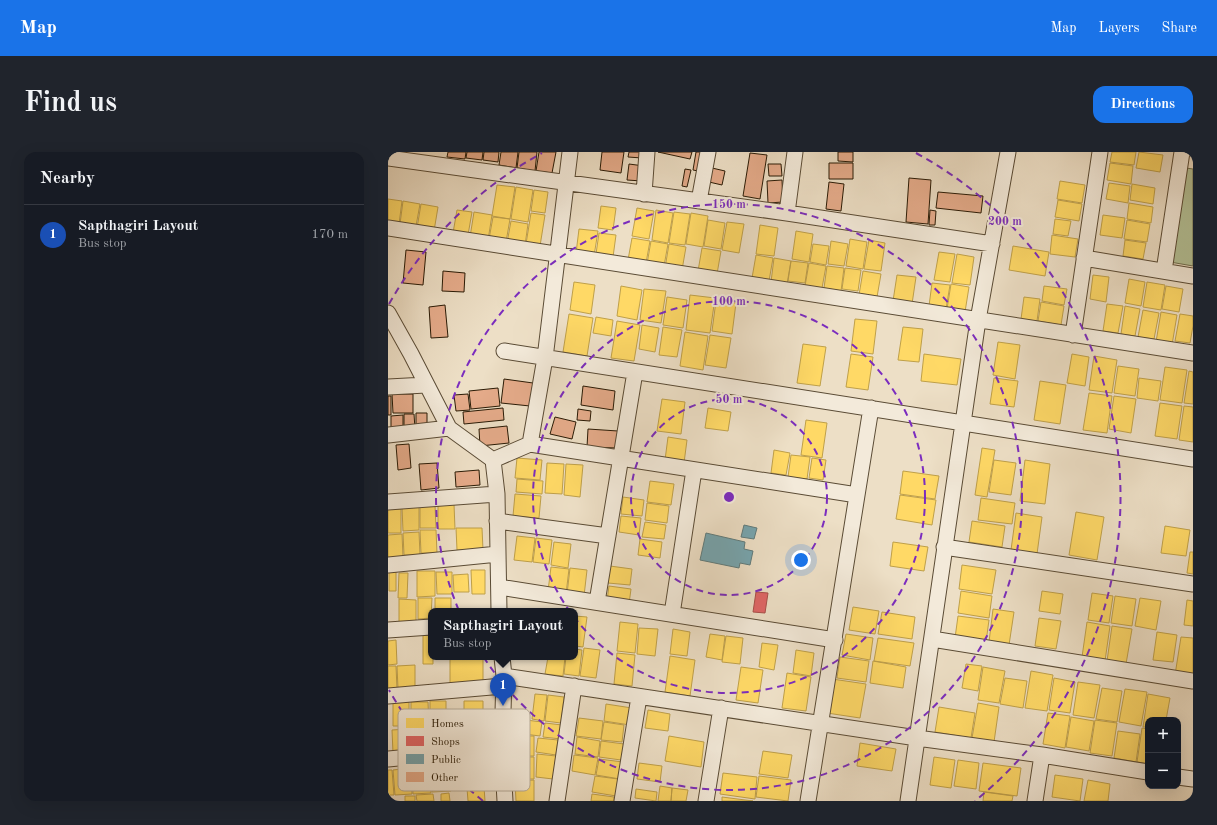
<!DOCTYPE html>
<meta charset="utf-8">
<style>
body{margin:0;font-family:"Old Standard TT",serif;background:#20242c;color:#f1f3f6}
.controls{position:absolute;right:12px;bottom:12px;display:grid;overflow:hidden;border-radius:8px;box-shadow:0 4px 16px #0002}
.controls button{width:36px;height:36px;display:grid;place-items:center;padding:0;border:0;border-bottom:1px solid #363941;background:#171b24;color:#f1f3f6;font:20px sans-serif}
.you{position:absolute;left:413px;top:408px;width:14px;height:14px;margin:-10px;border:3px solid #fff;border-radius:50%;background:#1a73e8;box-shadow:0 0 0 6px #1a73e833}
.badge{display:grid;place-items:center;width:26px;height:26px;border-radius:50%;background:#1a73e8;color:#fff;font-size:13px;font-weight:700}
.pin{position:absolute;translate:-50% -33px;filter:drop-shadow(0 1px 2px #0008)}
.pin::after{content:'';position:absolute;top:21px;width:14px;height:12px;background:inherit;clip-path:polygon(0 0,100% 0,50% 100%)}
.popup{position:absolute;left:40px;top:456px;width:150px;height:52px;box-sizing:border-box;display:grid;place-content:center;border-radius:8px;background:#171b24;filter:drop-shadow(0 1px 3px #0005);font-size:13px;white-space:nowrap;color:#9ea1a6}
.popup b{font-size:15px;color:#f1f3f6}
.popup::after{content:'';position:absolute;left:50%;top:100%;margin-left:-8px;border:8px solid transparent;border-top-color:#171b24}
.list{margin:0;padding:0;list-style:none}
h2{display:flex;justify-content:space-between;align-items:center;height:52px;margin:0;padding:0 16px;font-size:17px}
h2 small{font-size:13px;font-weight:400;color:#9ea1a6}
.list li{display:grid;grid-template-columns:26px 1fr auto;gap:12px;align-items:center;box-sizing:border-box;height:60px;padding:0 16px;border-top:1px solid #363941}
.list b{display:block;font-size:15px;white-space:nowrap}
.list p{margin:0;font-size:13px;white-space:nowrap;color:#9ea1a6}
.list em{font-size:13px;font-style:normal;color:#9ea1a6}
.map{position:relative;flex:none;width:805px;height:649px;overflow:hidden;border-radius:12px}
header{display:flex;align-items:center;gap:24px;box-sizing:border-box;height:56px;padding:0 20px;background:#1a73e8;color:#fff}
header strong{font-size:19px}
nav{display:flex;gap:22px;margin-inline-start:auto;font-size:14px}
.intro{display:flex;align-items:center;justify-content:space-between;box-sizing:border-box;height:96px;padding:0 24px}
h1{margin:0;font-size:28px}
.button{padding:10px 18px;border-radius:12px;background:#1a73e8;color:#fff;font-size:14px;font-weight:700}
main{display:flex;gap:24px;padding:0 24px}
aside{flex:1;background:#171b24;border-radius:12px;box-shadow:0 4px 16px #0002}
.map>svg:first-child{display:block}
.green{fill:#b4c298;stroke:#6e6e4e}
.homes{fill:#ffd966;stroke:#bfa049}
.shops{fill:#e06666;stroke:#a94f49}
.public{fill:#76a5af;stroke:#5f7b7c}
.building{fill:#e5ab8a;stroke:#291a05}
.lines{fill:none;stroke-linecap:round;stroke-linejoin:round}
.minor-casing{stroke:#5a4b35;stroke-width:17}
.minor{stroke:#f3eada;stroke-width:15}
.ring{fill:none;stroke:#7b2cbf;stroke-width:2;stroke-dasharray:7 5}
.key{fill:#f3eada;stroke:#b6ac9a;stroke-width:1}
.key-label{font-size:11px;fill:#291a05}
.centre{fill:#7b2cbf;stroke:#f3eada;stroke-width:2}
.ring-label{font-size:12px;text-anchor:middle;font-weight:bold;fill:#7b2cbf;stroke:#f3eada;stroke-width:4;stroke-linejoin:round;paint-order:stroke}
</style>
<header>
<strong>Map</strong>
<nav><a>Map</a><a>Layers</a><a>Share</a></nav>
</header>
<div class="intro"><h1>Find us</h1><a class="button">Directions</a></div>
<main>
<aside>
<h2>Nearby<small></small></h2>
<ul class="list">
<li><span class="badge" style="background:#1a4fb4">1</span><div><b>Sapthagiri Layout</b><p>Bus stop</p></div><em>170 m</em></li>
</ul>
</aside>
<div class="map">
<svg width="805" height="649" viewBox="0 0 805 649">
<rect width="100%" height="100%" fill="#eddfc6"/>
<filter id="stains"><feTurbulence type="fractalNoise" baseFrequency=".005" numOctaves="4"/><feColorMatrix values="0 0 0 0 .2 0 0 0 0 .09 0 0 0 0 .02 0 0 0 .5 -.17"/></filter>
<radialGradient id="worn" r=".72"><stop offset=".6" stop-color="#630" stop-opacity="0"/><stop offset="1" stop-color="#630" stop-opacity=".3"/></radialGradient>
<path class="green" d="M798 16 805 17V114L782 110Z"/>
<path class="homes" d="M724 0H748L746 13 722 10Z
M751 0 775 3 772 20 748 16Z
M722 11 745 14 743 32 719 28Z
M672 29 697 33 694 51 669 47Z
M721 31 742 34 740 51 718 47Z
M744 32 767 36 765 52 742 48Z
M109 33 127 35 122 67 104 64Z
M128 35 145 38 140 70 123 67Z
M146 38 160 40 157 61 143 59Z
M0 47 14 49 11 72 0 70Z
M670 48 694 52 691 69 667 65Z
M15 49 32 52 28 74 12 72Z
M741 51 765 55 763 71 739 67Z
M33 52 50 55 46 79 29 76Z
M213 54 228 56 225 78 210 76Z
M249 56 266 59 261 87 244 84Z
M69 58 84 60 80 83 65 81Z
M268 58 285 61 280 91 264 88Z
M86 60 104 63 100 88 82 85Z
M286 60 302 62 297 93 281 91Z
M143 61 157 63 152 94 138 92Z
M303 61 320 64 315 95 298 92Z
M715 63 737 66 734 86 712 83Z
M105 65 122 67 118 90 101 87Z
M667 67 683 69 680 84 665 82Z
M320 68 337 71 333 97 316 94Z
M739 68 762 72 759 90 736 87Z
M123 69 140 72 137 93 119 91Z
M339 70 356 72 351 101 334 98Z
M372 73 390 76 386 104 368 102Z
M191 77 210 79 206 104 188 101Z
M408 79 425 82 421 110 404 107Z
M211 81 228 83 225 105 208 102Z
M664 83 690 87 687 105 662 102Z
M244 86 262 89 258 111 240 108Z
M462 87 479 90 475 117 458 114Z
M481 88 497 91 493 119 476 117Z
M737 88 758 91 755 107 735 104Z
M263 89 280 92 276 114 259 112Z
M443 89 460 92 456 114 440 112Z
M281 92 298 95 294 118 277 116Z
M425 92 441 94 438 113 422 110Z
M625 94 661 100 657 124 621 118Z
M314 96 333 99 329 122 310 119Z
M551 100 567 102 562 130 546 128Z
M569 102 586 105 582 133 564 131Z
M368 103 385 106 381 129 364 126Z
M386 106 403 109 399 132 383 130Z
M403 109 420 111 417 131 400 129Z
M421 111 438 114 434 136 417 134Z
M439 114 456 116 453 139 436 136Z
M457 116 473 118 470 139 454 137Z
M475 119 493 122 489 145 471 143Z
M509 123 528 125 524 152 505 149Z
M705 123 721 125 718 150 702 147Z
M741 127 757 130 753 154 737 151Z
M186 130 207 133 203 162 182 158Z
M759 130 777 133 773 158 755 155Z
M544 131 562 133 558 157 541 154Z
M563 132 581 135 577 160 559 157Z
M233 134 254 138 249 168 229 164Z
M656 134 679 137 676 153 654 149Z
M778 134 795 137 791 160 774 157Z
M256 137 278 139 273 171 252 168Z
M302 143 327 146 322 181 298 178Z
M279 145 299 148 295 176 275 173Z
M636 145 652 147 649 169 633 167Z
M328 149 348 151 344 182 324 179Z
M653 150 676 154 673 173 650 169Z
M719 152 735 154 730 181 715 179Z
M737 154 752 157 747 184 733 182Z
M755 158 771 161 766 187 750 185Z
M773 160 789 163 784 193 768 190Z
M181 162 205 166 199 204 175 200Z
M792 162 805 164V174L802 191 787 189Z
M208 165 225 168 223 184 205 181Z
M467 167 489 169 485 202 463 199Z
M229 169 252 173 246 209 223 206Z
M254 173 271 176 267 200 251 197Z
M275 175 294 178 289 205 271 203Z
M515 175 535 177 531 210 510 208Z
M297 180 320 184 315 218 292 214Z
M322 183 343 186 338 216 317 213Z
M610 190 632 193 627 227 605 223Z
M415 192 438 195 432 234 409 231Z
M463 202 485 205 480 238 458 235Z
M536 202 573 207 569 233 533 229Z
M684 202 701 205 697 234 679 231Z
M706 204 729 208 724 241 701 238Z
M730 214 751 217 747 244 726 241Z
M777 215 799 218 794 251 772 248Z
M801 219 805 220V252L796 251Z
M606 226 630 229 626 255 602 252Z
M751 226 773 229 770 249 749 246Z
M652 229 678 233 672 272 646 268Z
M701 241 724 244 719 281 695 278Z
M726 244 748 247 743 281 721 277Z
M274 247 297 250 293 282 269 279Z
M772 251 794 254 789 287 767 284Z
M796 254 805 255V290L791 288Z
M320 256 343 260 340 279 317 276Z
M418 268 439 271 434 306 413 303Z
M280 285 299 288 296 311 277 308Z
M594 296 607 298 599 345 587 343Z
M386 298 402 301 398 323 383 321Z
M403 303 422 305 419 327 400 325Z
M129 306 154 308 152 328 127 326Z
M424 306 438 308 435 328 421 326Z
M606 308 628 311 623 343 601 340Z
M637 308 662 312 657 352 632 349Z
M159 311 176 312 174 342 157 341Z
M178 312 195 313 192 345 176 343Z
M515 319 551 324 547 347 512 342Z
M129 327 155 329 154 342 128 340Z
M262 329 286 332 283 353 259 350Z
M127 342 153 344 151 366 125 364Z
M512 343 548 348 544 373 508 367Z
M235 345 256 348 254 364 233 362Z
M593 346 627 351 624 372 590 368Z
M259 351 281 354 279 371 257 368Z
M66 352 67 377H50V353Z
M32 353H47L48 376H32Z
M14 355H31V378L15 379Z
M0 357H13V381H0Z
M688 360 716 365 709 408 681 403Z
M628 361 654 365 649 402 623 398Z
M233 364 253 366 251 383 231 380Z
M584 369 617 374 614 395 581 390Z
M257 370 278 373 276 387 254 385Z
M777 374 802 378 798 404 773 401Z
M68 376H94L95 398H69Z
M32 378H48L49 401H33Z
M31 380 32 403H16L15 381Z
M14 382 15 405 0 406V383Z
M129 384 147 386 144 410 126 408Z
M148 386 164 388 161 412 145 410Z
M252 387 274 390 272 406 250 403Z
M166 390 183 392 180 416 163 413Z
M505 390 540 395 536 419 502 414Z
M802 400H805V422L799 421Z
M574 413 608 418 604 442 571 437Z
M222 414 244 417 242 433 220 431Z
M163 415 181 417 178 442 160 439Z
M182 416 199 418 196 444 179 442Z
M83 418H97V442H84Z
M29 419H47V444L29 445Z
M1 420H8V439H1Z
M48 420H64V442H49Z
M11 421H20L19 446H10Z
M80 422 81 440H66L65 423Z
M221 434 243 437 241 452 219 449Z
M573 439 604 444 601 466 570 461Z
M654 439 675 442 672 462 651 459Z
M704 441 725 444 721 471 700 468Z
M727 444 748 447 744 474 723 471Z
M30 446H44L43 466 30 467Z
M47 446H63V459H47Z
M752 446 773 449 768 478 747 474Z
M11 447 28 448V472H11Z
M799 448 805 449V474L796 473Z
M465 455 491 459 487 482 461 478Z
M605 457 626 460 621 493 601 490Z
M494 460 527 465 524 487 490 482Z
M187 464 199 465 195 495 187 494Z
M570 464 601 468 598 490 567 486Z
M651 466 673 469 668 497 647 494Z
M232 470 250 472 247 501 229 499Z
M699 470 722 474 717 509 694 505Z
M724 474 744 477 738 512 719 509Z
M251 476 270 477 267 504 249 502Z
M285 477 302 480 299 504 282 502Z
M769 480 789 483 785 510 765 508Z
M322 482 337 484 334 508 318 505Z
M458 482 485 486 482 508 454 503Z
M35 483H43V505H45V512H35Z
M338 484 355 486 352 512 334 510Z
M793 485 805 486V526L787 523Z
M490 486 526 491 522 514 486 509Z
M8 488 9 512 0 513V489Z
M374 491 390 493 386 518 371 515Z
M196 496 212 498 208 526 192 524Z
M187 497 194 498 191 524 176 522 178 505H187Z
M408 498 426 501 423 524 405 521Z
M229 501 247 503 244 534 226 532Z
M282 504 307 508 302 544 277 540Z
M160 505H177L175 524 157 522Z
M452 505 481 509 478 530 449 526Z
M62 506H95V531H62Z
M485 509 518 515 515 536 482 531Z
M578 512 594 514 590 539 574 536Z
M27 513V536L10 537 9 514Z
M0 514H8L9 537 0 538Z
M353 515 375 518 370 551 348 548Z
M595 515 617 519 611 551 590 548Z
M643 519 665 523 659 559 637 556Z
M399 521 423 525 418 559 394 556Z
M617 526 639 529 635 556 612 552Z
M666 526 687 530 682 561 661 558Z
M444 527 478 532 472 566 439 561Z
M690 530 712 533 706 566 685 563Z
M714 536 734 539 729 570 708 567Z
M737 537 759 540 753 574 731 570Z
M147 542 159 543 156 569 144 567Z
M760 542 782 546 778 568H760V575H755Z
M160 543 176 545 173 571 157 569Z
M42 549H58V573H42Z
M76 549H95V570L76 571Z
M5 550H21V574H5Z
M23 550H40L41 574H23Z
M590 551 611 555 606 590 584 586Z
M218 552 244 556 242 573 216 569Z
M551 555 587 561 583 586 547 580Z
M260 558 282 562 280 579 257 576Z
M660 561 682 564 677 596 655 592Z
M683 565 706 569 701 599 678 595Z
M191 566 215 569 213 587 188 584Z
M130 567 154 570 152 584 128 581Z
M707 568 729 571 724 604 702 601Z
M216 570 236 573 234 590 213 588Z
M157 571 174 573 173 587 155 585Z
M95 572 96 594H78L77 573Z
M75 573 76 595 59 596V574Z
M48 574H58L59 596H49Z
M754 576 760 577V612L749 610Z
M20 577 21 600 5 601 4 578Z
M730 579 752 582 748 610 726 606Z
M127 584H146V604H128Z
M281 584 316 590 313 615 277 609Z
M189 585 212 589 210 605 187 602Z
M150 586 170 588 168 603 148 600Z
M213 589 236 592 233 608 211 605Z
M472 591 508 597 504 619 469 614Z
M375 599 404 603 400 626 371 622Z
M149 602 168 604 165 627 148 625Z
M186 603 210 606 207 623 184 619Z
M129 605H146V627H129Z
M546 605 567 608 563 636 542 633Z
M211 607 235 610 232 627 208 623Z
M570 608 591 611 588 637 566 634Z
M251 611 274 614 272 630 249 627Z
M595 611 633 616 629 644 591 639Z
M62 613 63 639 44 640 43 615Z
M42 615 43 641 25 642 24 616Z
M23 616 24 642 7 643 5 618Z
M0 618H4L6 643H0Z
M335 621 369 625 367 647 332 642Z
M667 623 695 627 692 649 664 645Z
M207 624 230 627 228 644 204 640Z
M371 624 403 628 400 649 368 645Z
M146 628V649H128L127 629Z
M700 628 722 632 720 649H696Z
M272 634 284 636 283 649H270Z
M96 635 97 649H80L79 636Z
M284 636 300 638 298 649H283Z
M248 637 269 640 268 649 247 646Z
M596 640 625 644 624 649H595Z
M61 641 62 649H53V642Z
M45 642 46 649H29L28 643Z
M204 642 226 645V649H203Z
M17 644H27V649H17Z
M334 645 365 649H334Z"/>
<path class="shops" d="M368 440 380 441 377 461 365 460Z"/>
<path class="public" d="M356 373 369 376 366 387 353 385Z
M318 381 357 390 356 397 365 399 362 413 352 411 351 416 312 408Z"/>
<path class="building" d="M60 0H78L77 7 59 5Z
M79 0H95L94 8 78 6Z
M96 0H111L110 10 95 8Z
M113 0H130L128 16 111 13Z
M131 0H149L147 19 129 16Z
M151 0H168L164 21 148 19Z
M214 0H236L233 21 212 18Z
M241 0H255L254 6 240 5Z
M270 0H304L302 7Z
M308 0H318L315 20 305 18Z
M450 0H465V10L450 9Z
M362 1 379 3 372 47 355 44Z
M441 11H465V27H441Z
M241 12 256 14 254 29 239 28Z
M380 12H393L394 24H381Z
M324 16 337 19 334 33 321 30Z
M297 17 303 18 299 35 294 34Z
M521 26 543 28 540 72 518 70Z
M394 28 395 50 380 51 379 29Z
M441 30 456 32 453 59 438 57Z
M550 40 595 44 593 61 548 56Z
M542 58 548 59 547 73H541Z
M18 98 38 100 35 133 15 131Z
M55 119 77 121 76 140 54 139Z
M57 153 60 185 43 186 41 155Z
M116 227 145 231 142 254 113 251Z
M195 234 227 239 225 258 193 253Z
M110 236 112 254 83 257 81 239Z
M4 242H25V261H5Z
M80 242 82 258 68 259 66 243Z
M0 244H3V263H0Z
M115 256 116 268 76 272 75 260Z
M190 257 203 259 202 269 189 268Z
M28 261H39V274L28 275Z
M16 262H26L27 277 16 278Z
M15 263V279H3V264Z
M167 265 188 270 184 287 162 282Z
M119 274 121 291 92 294 91 277Z
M200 277 230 279 229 296 199 295Z
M21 292 23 316 10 318 8 293Z
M49 311 51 336 33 338 31 312Z
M91 318 92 333 68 335 67 320Z"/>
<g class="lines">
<g class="minor-casing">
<path id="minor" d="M0 6 399 61 604 92
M256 42 259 0
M311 49 320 0
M399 61 407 0
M0 76 805 201
M696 106 805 124
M776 119 794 0
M0 161 23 202 61 276 105 308 109 342 111 459
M685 183 712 0
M116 199 805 307
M0 235 38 233
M0 283 61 276
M142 292 157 206 182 0
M105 308 142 292 469 343
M0 350 109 342
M109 369 220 384
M556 395 805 432
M0 413 110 402
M111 435 447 488
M209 450 247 220
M284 462 306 318
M0 478 43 475
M544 487 805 529
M114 505 116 524 114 596 117 649
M116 524 529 586 654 603 760 620
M0 544 115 534
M0 607 114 596
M790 625 805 627
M169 649 186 534
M234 649 251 545
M318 649 333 556
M420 649 483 256
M520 649 590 168 620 0
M647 649 654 603"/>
</g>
<use href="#minor" class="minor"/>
</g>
<g class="ring">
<circle cx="341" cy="345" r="98"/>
<circle cx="341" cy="345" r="196"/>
<circle cx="341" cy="345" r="293"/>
<path d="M95 649A391 391 0 0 1 1 538M1 152A391 391 0 0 1 154 1M528 1A391 391 0 0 1 587 649"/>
</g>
<rect x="10" y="557" width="132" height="82" rx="6" class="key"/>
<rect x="18" y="566" width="18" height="10" fill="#ffd966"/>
<rect x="18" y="584" width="18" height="10" fill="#e06666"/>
<rect x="18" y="602" width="18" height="10" fill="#76a5af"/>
<rect x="18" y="620" width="18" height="10" fill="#e5ab8a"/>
<g class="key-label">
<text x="43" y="575">Homes</text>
<text x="43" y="593">Shops</text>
<text x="43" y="611">Public</text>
<text x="43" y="629">Other</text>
</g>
<circle cx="341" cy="345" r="6" class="centre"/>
<g class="ring-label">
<text x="341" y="56">150 m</text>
<text x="617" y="73">200 m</text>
<text x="341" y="153">100 m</text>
<text x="341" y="251">50 m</text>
</g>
<rect width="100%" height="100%" filter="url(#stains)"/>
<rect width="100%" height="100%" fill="url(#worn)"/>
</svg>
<div class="controls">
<button>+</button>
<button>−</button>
</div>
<div class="you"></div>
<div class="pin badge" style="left:115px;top:554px;background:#1a4fb4">1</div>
<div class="popup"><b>Sapthagiri Layout</b>Bus stop</div>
</div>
</main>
